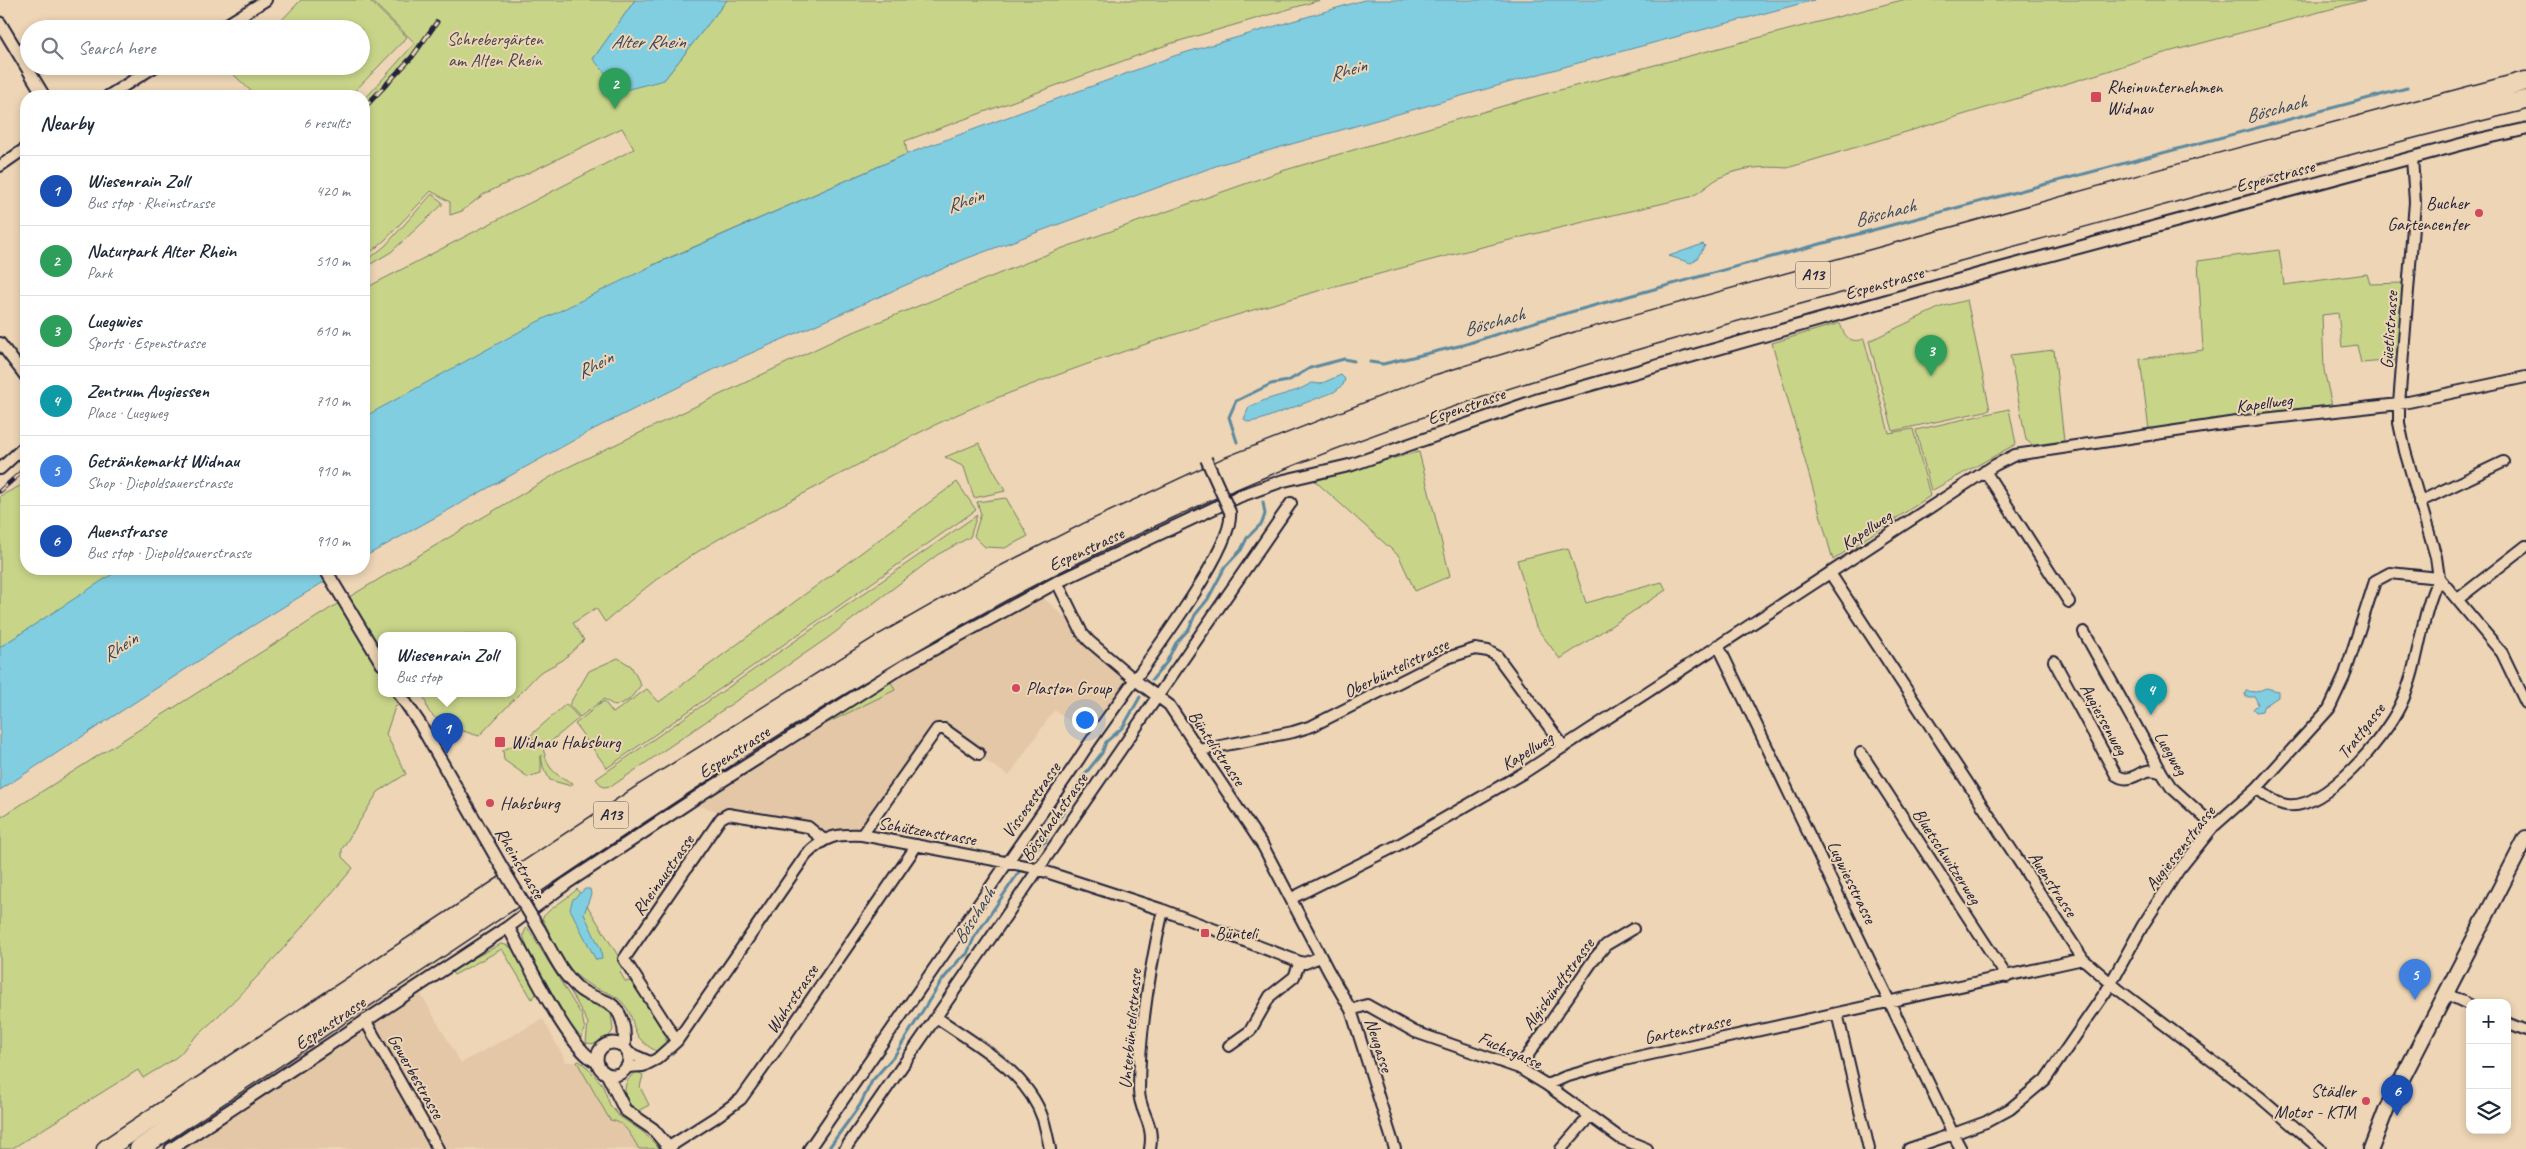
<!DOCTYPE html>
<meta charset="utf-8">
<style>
body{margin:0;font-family:Caveat,sans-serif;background:#f2f2f3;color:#1f2937}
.controls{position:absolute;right:15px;bottom:15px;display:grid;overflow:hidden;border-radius:10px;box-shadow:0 2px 8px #0003}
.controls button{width:45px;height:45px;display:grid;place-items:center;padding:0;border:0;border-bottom:1px solid #e0e1e3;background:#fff;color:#1f2937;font:25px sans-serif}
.you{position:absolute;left:1084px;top:719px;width:18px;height:18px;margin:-12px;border:4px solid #fff;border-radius:50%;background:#1a73e8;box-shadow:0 0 0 8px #1a73e833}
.badge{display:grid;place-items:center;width:32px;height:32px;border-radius:50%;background:#d93025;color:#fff;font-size:16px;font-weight:700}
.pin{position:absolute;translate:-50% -41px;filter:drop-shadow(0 1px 2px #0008)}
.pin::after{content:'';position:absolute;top:26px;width:18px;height:15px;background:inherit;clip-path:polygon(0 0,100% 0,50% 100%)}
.popup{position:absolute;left:378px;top:632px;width:138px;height:65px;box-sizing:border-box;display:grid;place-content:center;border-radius:10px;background:#fff;filter:drop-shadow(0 1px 4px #0005);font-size:16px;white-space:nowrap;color:#747a83}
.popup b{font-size:19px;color:#1f2937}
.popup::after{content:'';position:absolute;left:50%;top:100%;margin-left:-10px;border:10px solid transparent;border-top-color:#fff}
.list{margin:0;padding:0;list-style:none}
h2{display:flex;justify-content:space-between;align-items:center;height:65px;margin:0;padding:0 20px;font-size:21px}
h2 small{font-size:16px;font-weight:400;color:#747a83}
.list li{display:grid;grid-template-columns:32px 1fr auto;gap:15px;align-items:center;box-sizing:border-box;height:70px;padding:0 20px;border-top:1px solid #e0e1e3}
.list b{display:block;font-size:19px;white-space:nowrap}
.list p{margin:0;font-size:16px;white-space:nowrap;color:#747a83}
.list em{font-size:16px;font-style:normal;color:#747a83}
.icon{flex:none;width:28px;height:28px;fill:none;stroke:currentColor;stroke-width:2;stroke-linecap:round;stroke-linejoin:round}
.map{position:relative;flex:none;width:2526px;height:1149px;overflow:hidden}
.search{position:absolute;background:#fff;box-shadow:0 2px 8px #0003;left:20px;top:20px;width:350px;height:55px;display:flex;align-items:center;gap:12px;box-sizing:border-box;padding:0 18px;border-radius:28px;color:#747a83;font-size:19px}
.panel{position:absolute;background:#fff;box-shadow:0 2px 8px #0003;left:20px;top:90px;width:350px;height:485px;border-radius:20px}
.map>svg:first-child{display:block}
.built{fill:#e3c7a6}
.green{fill:#c8d589;stroke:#757c62;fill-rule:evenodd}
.water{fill:#82cee1;stroke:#5c899f}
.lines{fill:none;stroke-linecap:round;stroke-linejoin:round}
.stream{stroke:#5c899f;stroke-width:3}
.minor-casing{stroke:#22223b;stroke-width:14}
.tertiary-casing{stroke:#22223b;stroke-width:15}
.secondary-casing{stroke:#22223b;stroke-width:18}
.motorway-casing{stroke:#22223b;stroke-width:21}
.minor{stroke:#edd5b5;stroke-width:10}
.tertiary{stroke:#edd5b5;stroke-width:11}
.secondary{stroke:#edd5b5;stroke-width:14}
.motorway{stroke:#edd5b5;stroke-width:18}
.rail-casing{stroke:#22223b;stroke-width:5}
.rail{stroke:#edd5b5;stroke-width:3;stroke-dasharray:9;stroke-linecap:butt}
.minor-bridge-casing{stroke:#22223b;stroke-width:14;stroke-linecap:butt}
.tertiary-bridge-casing{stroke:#22223b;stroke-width:15;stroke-linecap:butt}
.minor-bridge{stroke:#edd5b5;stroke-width:10}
.tertiary-bridge{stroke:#edd5b5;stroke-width:11}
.poi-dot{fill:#d1495b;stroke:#edd5b5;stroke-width:2}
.labels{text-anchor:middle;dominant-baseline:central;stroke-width:4;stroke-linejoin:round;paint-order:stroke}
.shield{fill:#edd5b5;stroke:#5f5860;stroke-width:1}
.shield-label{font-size:16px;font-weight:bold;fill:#22223b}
.park-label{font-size:18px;fill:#43464b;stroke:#edd5b5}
.poi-label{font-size:18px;fill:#22223b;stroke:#edd5b5;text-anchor:start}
.street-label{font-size:18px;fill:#22223b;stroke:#edd5b5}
.water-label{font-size:19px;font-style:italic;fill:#35445c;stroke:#edd5b5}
</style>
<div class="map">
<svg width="2526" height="1149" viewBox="0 0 2526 1149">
<rect width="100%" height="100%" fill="#edd5b5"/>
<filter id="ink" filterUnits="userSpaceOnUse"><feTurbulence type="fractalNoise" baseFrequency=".02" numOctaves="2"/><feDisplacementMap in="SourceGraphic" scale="10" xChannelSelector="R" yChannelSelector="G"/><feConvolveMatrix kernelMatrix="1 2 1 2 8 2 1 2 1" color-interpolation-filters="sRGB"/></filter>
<g filter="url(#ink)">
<path class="built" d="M1041 596 1135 680 1092 737 1054 710 1009 776 937 729 862 835 824 840 819 834 728 814 697 805 907 672Z
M416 986 461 1063 543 1019 566 1062H577L610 1120 625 1126 639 1149H171Z"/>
<path class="green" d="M301 0H369L407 37 350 96H256L231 72 237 66H361V29H273Z
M371 0H635L593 59 664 80 727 0H1320L1169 44 905 141 907 154 657 263 364 418V289L634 149 622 128 484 194 462 211 450 215V202L431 191 385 240 364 258V100L415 43Z
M1902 0H2365L2149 57 2108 71 1787 168C1764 166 1740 167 1719 178 1708 184 1702 192 1690 197 1456 251 1222 310 999 397 941 419 884 451 829 480 776 509 719 535 670 570 647 585 627 604 605 622L596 608 573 623 584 640 563 660 539 673 479 736C466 732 435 723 428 710 426 705 426 700 423 695L416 696 395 707 386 734 406 774 378 792 342 849V857L353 868C302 928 250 989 191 1041 186 1045 184 1051 179 1055 168 1064 155 1070 143 1078L138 1070 11 1149H0V818L334 606 564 469 841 337 1063 248 1282 171 1537 96ZM382 635H512V693H382Z
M432 194 442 202V205L391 252 364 268V263L385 246Z
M2279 250 2284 285 2367 274 2370 284 2403 283 2397 360 2361 363 2357 345 2342 347 2338 313 2322 315 2324 370 2332 406 2149 430 2140 359 2203 350 2198 261Z
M1967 300 1990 410 1893 431 1869 341 1941 307Z
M1840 323C1844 336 1849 344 1864 339L1889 433 1913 429 1930 496 1833 560 1772 343Z
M2054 350 2064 441 2033 445 2026 440 2010 355Z
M2009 409 2016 444 1931 491 1916 430Z
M979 443 1005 491 974 498 964 467 945 457Z
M1419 452 1450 576 1415 591 1399 556 1315 481 1374 463Z
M957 482 976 510 607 768 575 724 604 701 613 713 647 689 659 702Z
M26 483V569H122L0 647V496Z
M1006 498 1028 536 1005 548 985 547 974 536 981 514 977 502Z
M977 515 970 537 937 555 829 637 612 786 603 787 596 779Z
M1568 548 1586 603 1662 582 1666 590 1560 659 1536 627 1517 560Z
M618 658 631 666 641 685 629 700 615 706 604 699 580 717 569 705 589 671Z
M891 682 895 690 811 731Z
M566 704 579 718 543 748C548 769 553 774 573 783L571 786 550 780 543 767 541 755V773L528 777 504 760 503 750 531 738 540 749 531 735Z
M577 889 625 967 620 972 625 981 634 982 666 1036V1042L656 1051C625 1034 640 1021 622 1002 612 991 597 991 585 982 565 969 553 939 542 918 552 906 566 900 577 889Z
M527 927 582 1016 585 1030 580 1039 575 1034 528 950 523 935Z
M501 944C520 945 530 977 538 992L532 999 502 949 454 975 451 970Z
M568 987 583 999 611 1013 613 1030C607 1042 598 1045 586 1043L588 1023Z
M579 1061 587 1067 602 1084 610 1105 619 1116 643 1132 660 1149H639C631 1136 626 1122 610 1120L577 1062Z
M637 1072 643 1075 640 1087 649 1105 638 1111C623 1102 619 1081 637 1072Z"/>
<path class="water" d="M635 0H727L664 80 621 91 593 59Z
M1364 0H1814L1578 63 1221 164 965 259 715 369 594 429 364 557V417L537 322 658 263 907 154 1174 56Z
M1703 244 1705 246C1700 252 1698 260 1691 263L1669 256Z
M1341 375 1345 379 1343 385 1334 392 1260 420 1248 422 1244 419 1249 407 1265 400 1298 390 1312 383 1320 384Z
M120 569H345L249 628 0 790V647Z
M2266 688 2278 691V697L2263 707 2262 711 2256 712 2253 709 2258 704 2255 697H2246L2245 694 2246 691 2256 692Z
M585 889H590L591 894 584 914 601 950 602 959 596 960 570 909 573 899Z"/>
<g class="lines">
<path class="stream" d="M1370 362 1383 364 1463 345 1538 321 1749 263 2407 88
M1237 442 1229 417 1236 401 1271 384 1288 381 1310 368 1344 359 1354 361
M1152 680 1166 663 1176 643 1189 629 1195 615 1208 599 1225 567 1241 550 1247 538 1262 523 1265 514 1263 502
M828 1149 860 1105 872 1081 895 1055 940 983 959 960 967 954 974 938 1034 850 1045 842 1051 823 1061 816 1081 779 1102 753 1106 742 1123 727 1140 697"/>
<g class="minor-casing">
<path id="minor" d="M219 29 266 0
M108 96 156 66
M2412 158 2415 202 2399 404V423L2405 451 2436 557 2439 578 2502 653 2526 703
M0 166 26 148
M0 343 26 377
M0 469 26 445
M1985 471 2069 602
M2419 502 2503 462
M1830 573 2083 959 2119 990 2261 1098 2320 1149
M1057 582 1082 633 1089 641 1135 680 1169 705 1263 846 1329 972 1351 1010 1395 1149
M2458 599 2526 546
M2084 632 2162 773 2171 787 2214 826
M1718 645 1953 1134 1986 1122 2010 1109 2045 1080 2107 990 2143 925 2178 871 2214 826 2257 788 2329 709 2344 677 2375 581 2390 573 2439 578C2419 618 2420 666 2400 706 2385 737 2325 811 2287 805 2276 804 2265 795 2257 788
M2054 661 2116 775C2134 787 2141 763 2162 773
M1200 750 1293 732 1312 726 1447 658 1475 649 1488 651 1497 656 1564 747
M1861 753 2007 977
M862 835 937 729H944L979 754
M1292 898 1398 845 1525 772 1995 465 2015 455 2236 422 2399 404 2526 377
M2447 994 2470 1005
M1351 1010 1367 1005 1415 1032 1519 1068 1547 1085 1620 1138 1647 1149
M1837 1013 1869 1149
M936 1017C975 1044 1027 1071 1043 1119 1046 1129 1048 1139 1050 1149
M365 1020 438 1149
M2507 1023 2526 1031
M677 1041 624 959 721 818 728 814 808 827 824 840
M1229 1046 1250 1031 1270 996 1294 977 1300 962
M627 1052 650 1062
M627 1067 643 1066 657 1059 677 1041 806 855C825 836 835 834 862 835L1031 867 1163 910 1300 962 1305 963 1320 957
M1519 1068 1594 959 1606 945 1633 929
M1547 1085 1565 1077 1624 1060 2083 959
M669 1147 716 1117 741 1099 781 1043 917 845
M809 1149 1079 759C1106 714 1237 553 1230 512
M845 1149 1291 503
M1150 1149C1155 1122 1139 1113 1139 1090 1139 1031 1150 968 1163 910
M1561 1149 1589 1117
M1909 1149 1953 1134 1961 1149"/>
</g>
<g class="tertiary-casing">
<path id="tertiary" d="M0 23 44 96
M325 569 382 664
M399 693 420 724 500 864
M508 927C525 956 569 1051 597 1062
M539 929C550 948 560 972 577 987 585 995 595 997 605 1001 623 1008 626 1031 624 1048
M597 1059a16 16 0 1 1 32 0a16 16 0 1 1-32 0Z
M607 1074 625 1110 653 1129 670 1149
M171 1149 508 927 567 883 703 793 905 665 1057 582 1240 496 1282 481 1351 465 1537 400 1980 274 2481 139 2526 129"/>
</g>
<g class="secondary-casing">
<path id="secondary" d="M2371 1149 2386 1110 2526 838"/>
</g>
<g class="motorway-casing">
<path id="motorway" d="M106 1149 642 794 885 642 992 581 1086 533 1227 467 1438 384 1578 341 2200 168 2526 81
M139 1149C271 1061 403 972 535 884 685 783 836 683 994 596 1055 562 1120 532 1184 502 1417 395 1666 330 1912 264 2117 209 2320 150 2526 100"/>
</g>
<use href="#minor" class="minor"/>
<use href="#tertiary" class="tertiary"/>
<use href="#secondary" class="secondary"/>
<use href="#motorway" class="motorway"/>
<g class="rail-casing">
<path id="rail" d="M364 108 412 57 437 22
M0 491 26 468"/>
</g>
<use href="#rail" class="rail"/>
<g class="minor-bridge-casing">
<path id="minor-bridge" d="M1206 459 1230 512"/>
</g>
<g class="tertiary-bridge-casing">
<path id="tertiary-bridge" d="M500 864 539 929"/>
</g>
<use href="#minor-bridge" class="minor-bridge"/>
<use href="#tertiary-bridge" class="tertiary-bridge"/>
</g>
</g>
<g class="poi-dot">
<rect x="2090" y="91" width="12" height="12" rx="2.5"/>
<circle cx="2479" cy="213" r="5"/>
<circle cx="1016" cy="688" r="5"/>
<rect x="494" y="736" width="12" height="12" rx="2.5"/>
<circle cx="490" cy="803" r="5"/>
<rect x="1200" y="928" width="10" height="10" rx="2.5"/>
<circle cx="2366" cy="1101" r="5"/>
</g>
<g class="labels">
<g class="shield">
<rect x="1795.5" y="261.5" width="35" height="27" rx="4"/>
<rect x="593.5" y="801.5" width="35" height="27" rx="4"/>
</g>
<g class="shield-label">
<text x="1813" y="275">A13</text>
<text x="611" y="815">A13</text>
</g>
<g class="park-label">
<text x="495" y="39">Schrebergärten<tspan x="495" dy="21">am Alten Rhein</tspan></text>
</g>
<g class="poi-label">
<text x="2107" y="87">Rheinunternehmen<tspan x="2107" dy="21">Widnau</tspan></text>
<text x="2469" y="203" text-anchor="end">Bucher<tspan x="2469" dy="21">Gartencenter</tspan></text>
<text x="1026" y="688">Plaston Group</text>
<text x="511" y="742">Widnau Habsburg</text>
<text x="500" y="803">Habsburg</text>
<text x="1215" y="933">Bünteli</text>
<text x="2356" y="1091" text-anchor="end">Städler<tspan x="2356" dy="21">Motos - KTM</tspan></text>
</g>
<g class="street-label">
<text transform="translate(2275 176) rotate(-15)">Espenstrasse</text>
<text transform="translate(1884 283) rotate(-16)">Espenstrasse</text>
<text transform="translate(2389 330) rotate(-86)">Güetlistrasse</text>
<text transform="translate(2264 403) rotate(-7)">Kapellweg</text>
<text transform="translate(1466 406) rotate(-19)">Espenstrasse</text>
<text transform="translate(1866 530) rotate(-34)">Kapellweg</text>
<text transform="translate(1086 549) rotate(-25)">Espenstrasse</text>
<text transform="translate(1396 668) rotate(-26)">Oberbüntelistrasse</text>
<text transform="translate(2104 719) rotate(61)">Augiessenweg</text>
<text transform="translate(2361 731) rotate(-52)">Trattgasse</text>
<text transform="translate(1217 748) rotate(56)">Büntelistrasse</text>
<text transform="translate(1527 751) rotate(-32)">Kapellweg</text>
<text transform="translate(734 752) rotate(-33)">Espenstrasse</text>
<text transform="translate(2171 753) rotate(59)">Luegweg</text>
<text transform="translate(1031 800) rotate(-55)">Viscosestrasse</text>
<text transform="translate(1054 817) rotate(-55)">Böschachstrasse</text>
<text transform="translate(927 831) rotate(10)">Schützenstrasse</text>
<text transform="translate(2180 848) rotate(-52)">Augiessenstrasse</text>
<text transform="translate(1947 856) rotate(57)">Bluetschwitzerweg</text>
<text transform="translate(520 863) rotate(59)">Rheinstrasse</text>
<text transform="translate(663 875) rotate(-55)">Rheinaustrasse</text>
<text transform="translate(1852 882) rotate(64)">Lugwiesstrasse</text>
<text transform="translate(2053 884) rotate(57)">Auenstrasse</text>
<text transform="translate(1558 984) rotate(-54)">Algisbündtstrasse</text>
<text transform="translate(792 999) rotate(-56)">Wuhrstrasse</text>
<text transform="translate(330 1023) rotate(-34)">Espenstrasse</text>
<text transform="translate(1130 1029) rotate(-85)">Unterbüntelistrasse</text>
<text transform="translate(1687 1029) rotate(-12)">Gartenstrasse</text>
<text transform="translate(1379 1045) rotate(72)">Neugasse</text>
<text transform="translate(1510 1050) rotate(24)">Fuchsgasse</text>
<text transform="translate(416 1076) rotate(60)">Gewerbestrasse</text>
</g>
<g class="water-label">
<text x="648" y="42">Alter Rhein</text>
<text transform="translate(1348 70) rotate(-16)">Rhein</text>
<text transform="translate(2276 109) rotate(-15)">Böschach</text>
<text transform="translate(965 201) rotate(-20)">Rhein</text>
<text transform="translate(1885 213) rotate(-15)">Böschach</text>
<text transform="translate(1494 322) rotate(-16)">Böschach</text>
<text transform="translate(595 365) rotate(-28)">Rhein</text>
<text transform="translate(120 647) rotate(-33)">Rhein</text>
<text transform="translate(974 916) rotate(-58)">Böschach</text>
</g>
</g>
</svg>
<div class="controls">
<button>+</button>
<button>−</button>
<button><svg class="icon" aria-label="layers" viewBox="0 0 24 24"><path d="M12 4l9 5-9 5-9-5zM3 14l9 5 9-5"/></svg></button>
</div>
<div class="you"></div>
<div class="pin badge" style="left:447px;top:754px;background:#1a4fb4">1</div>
<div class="popup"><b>Wiesenrain Zoll</b>Bus stop</div>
<div class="pin badge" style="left:615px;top:109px;background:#2e9e5b">2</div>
<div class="pin badge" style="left:1931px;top:376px;background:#2e9e5b">3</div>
<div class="pin badge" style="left:2151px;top:715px;background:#0f9aa8">4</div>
<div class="pin badge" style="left:2415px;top:1000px;background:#3f7fe0">5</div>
<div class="pin badge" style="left:2397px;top:1116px;background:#1a4fb4">6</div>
<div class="search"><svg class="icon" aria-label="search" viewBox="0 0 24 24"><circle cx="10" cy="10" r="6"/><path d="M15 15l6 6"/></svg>Search here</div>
<section class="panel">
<h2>Nearby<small>6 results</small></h2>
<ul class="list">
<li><span class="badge" style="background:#1a4fb4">1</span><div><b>Wiesenrain Zoll</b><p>Bus stop · Rheinstrasse</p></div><em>420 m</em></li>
<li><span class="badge" style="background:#2e9e5b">2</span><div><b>Naturpark Alter Rhein</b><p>Park</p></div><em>510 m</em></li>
<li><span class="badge" style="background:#2e9e5b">3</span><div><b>Luegwies</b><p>Sports · Espenstrasse</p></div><em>610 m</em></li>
<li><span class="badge" style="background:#0f9aa8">4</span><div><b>Zentrum Augiessen</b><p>Place · Luegweg</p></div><em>710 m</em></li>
<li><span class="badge" style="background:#3f7fe0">5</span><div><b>Getränkemarkt Widnau</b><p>Shop · Diepoldsauerstrasse</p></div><em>910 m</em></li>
<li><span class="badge" style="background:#1a4fb4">6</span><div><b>Auenstrasse</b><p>Bus stop · Diepoldsauerstrasse</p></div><em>910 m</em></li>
</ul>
</section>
</div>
